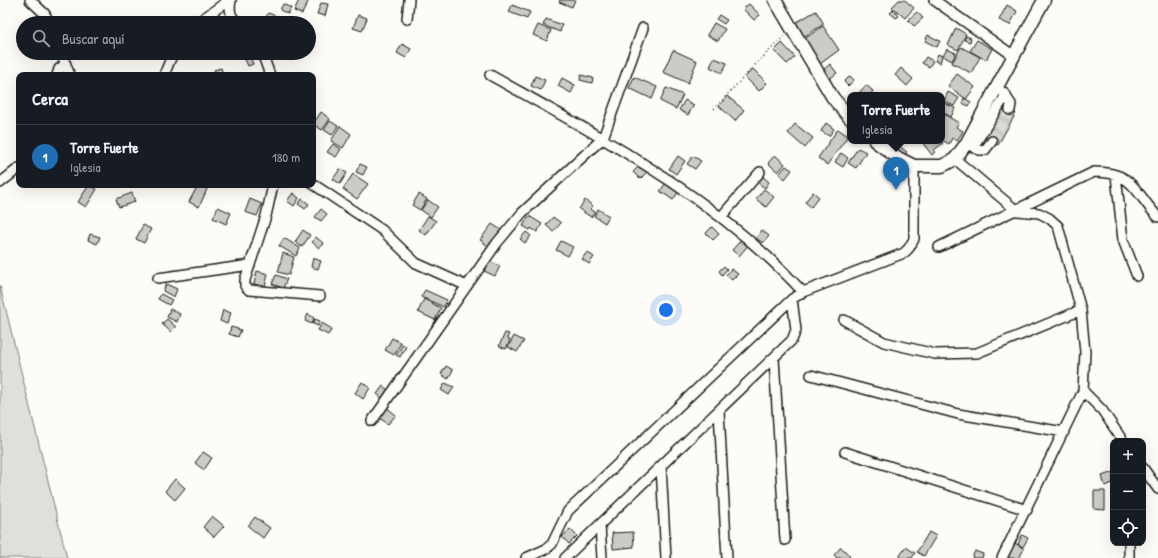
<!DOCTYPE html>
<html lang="es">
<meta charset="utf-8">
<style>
body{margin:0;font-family:"Patrick Hand",sans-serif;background:#20242c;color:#f1f3f6}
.controls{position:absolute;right:12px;bottom:12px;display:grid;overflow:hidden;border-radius:8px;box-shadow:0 4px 16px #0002}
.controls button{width:36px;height:36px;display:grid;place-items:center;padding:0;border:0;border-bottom:1px solid #363941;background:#171b24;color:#f1f3f6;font:20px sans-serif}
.you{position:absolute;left:666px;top:310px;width:14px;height:14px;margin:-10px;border:3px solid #fff;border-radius:50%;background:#1a73e8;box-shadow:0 0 0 6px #1a73e833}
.badge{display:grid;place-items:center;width:26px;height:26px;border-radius:50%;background:#1f6fb2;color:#fff;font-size:13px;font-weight:700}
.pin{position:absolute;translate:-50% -33px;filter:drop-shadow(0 1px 2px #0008)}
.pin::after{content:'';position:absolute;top:21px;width:14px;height:12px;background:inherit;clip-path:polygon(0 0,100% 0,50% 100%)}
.popup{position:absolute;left:847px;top:92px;width:98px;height:52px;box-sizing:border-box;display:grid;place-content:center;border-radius:8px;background:#171b24;filter:drop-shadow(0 1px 3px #0005);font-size:13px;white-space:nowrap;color:#9ea1a6}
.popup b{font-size:15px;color:#f1f3f6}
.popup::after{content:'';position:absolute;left:50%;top:100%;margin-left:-8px;border:8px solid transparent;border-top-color:#171b24}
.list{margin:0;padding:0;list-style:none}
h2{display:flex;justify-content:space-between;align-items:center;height:52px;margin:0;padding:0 16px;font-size:17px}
h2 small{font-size:13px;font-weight:400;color:#9ea1a6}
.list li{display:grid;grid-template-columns:26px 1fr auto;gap:12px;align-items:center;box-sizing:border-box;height:64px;padding:0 16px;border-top:1px solid #363941}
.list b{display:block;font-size:15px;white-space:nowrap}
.list p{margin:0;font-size:13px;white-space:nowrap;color:#9ea1a6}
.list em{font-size:13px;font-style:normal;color:#9ea1a6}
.icon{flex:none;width:22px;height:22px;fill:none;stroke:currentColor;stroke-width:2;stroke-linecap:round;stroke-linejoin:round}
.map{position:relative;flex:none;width:1158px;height:558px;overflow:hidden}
.search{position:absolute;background:#171b24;box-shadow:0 4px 16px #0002;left:16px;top:16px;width:300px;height:44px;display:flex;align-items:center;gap:10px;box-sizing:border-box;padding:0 14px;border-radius:22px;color:#9ea1a6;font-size:15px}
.panel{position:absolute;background:#171b24;box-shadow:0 4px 16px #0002;left:16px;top:72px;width:300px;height:116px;border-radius:8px}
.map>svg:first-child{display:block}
.green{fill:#e0dfdb;stroke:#7e7e7c}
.building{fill:#cccbc8;stroke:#1c1c1c}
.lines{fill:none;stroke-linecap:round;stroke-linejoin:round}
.minor-tunnel{stroke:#dbdad6;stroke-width:9;stroke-dasharray:9 4.5;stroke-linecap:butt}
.minor-casing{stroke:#1c1c1c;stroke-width:12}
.major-casing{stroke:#1c1c1c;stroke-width:15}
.path{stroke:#1c1c1c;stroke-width:1.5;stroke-dasharray:1 3;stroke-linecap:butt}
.minor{stroke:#fdfcf7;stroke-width:9}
.major{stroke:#fdfcf7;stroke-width:12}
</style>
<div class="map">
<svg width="1158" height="558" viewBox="0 0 1158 558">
<rect width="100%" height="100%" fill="#fdfcf7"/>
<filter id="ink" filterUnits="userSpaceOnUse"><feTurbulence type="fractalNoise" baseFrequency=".025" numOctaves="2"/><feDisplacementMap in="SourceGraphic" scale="8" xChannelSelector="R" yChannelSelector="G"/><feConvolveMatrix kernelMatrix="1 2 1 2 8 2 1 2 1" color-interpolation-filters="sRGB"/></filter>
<g filter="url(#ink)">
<path class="green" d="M0 286 67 558H0Z"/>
<path class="building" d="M299 0H309L302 14 294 11Z
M560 0H575L572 7 559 2Z
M899 0H905L914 8 905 18 892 7Z
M321 3 328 4 325 16 317 14Z
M283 4 291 8 288 14 280 10Z
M749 4 760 15 754 20 743 9Z
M512 5 530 12 527 19 509 12Z
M1007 5 1017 11 1010 25 999 20Z
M893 10 899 16 896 18 890 13Z
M816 11 824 24 803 37 795 23Z
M917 12 923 18 914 26 908 20Z
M268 13 279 17 277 23H264Z
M358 15 367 18 362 31 353 28Z
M719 15 727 20 724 24 716 19Z
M546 19 562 25 560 32 543 25Z
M714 23 725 29 718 41 707 35Z
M538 25 551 30 547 41 533 35Z
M823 26 839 50 820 64 803 40Z
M956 28 966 34 958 50 948 45Z
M928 35 940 41 937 47 925 41Z
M966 36 971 38 970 42 964 40Z
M977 40 992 49 986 60 970 51Z
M782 43 795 57 787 64 774 51Z
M402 44 411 49 406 58 397 53Z
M961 47 980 57 971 73 952 63Z
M947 49 956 53 952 61 943 56Z
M673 50 697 61 688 83 663 72Z
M938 54 942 56 940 63 935 61Z
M250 57 253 64 248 66 245 59Z
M926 57 933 61 929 67 922 63Z
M714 58 727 63 722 73 710 67Z
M830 64 837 73 828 80 822 71Z
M221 68 223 74 216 75 214 70Z
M901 68 913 79 907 86 895 75Z
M753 69 767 83 759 91 745 77Z
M957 74 975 87 966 99 948 86Z
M581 75 593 78 592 83 580 80Z
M535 76 545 80 541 90 531 86Z
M850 76 854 80 848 86 844 82Z
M634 77 657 87 652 99 629 88Z
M562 78 575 85 571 93 558 86Z
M866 85 873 91 870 95H860L858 94Z
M666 88 683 95 676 109 660 101Z
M948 92 959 98 954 106 944 101Z
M727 96 744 110 735 121 719 106Z
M964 98 971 102 969 106 962 103Z
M685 100 694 105 688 115 679 110Z
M942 102 955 108 951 117 942 112Z
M1003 106 1016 113 998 145 985 138Z
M321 112 330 119 322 130 313 124Z
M942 113 959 123 956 127 963 131 957 141 952 138 949 144 942 140Z
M330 121 338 126 332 135 324 130Z
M826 123 834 129 829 136 821 131Z
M795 124 813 138 805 148 788 133Z
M340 126 351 134 343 148 331 141Z
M838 129 848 136 827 165 818 158Z
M921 141H939L943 143 934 150 935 152 932 155Z
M895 143 907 152 904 157 892 147Z
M333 144 341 149 336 157 327 152Z
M858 148 866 152 856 168 848 163Z
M841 153 848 158 843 167 835 162Z
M775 155 785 164 778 172 768 163Z
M678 156 685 161 676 174 669 169Z
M693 156 701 161 695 169 687 164Z
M642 163 649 170 640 179 633 172Z
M360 164 367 167 363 175 356 172Z
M786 166 792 170 785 179 779 174Z
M340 169 347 173 340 184 333 179Z
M353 174 368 184 357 199 343 189Z
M762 176 769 182 765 188 757 182Z
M666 183 679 191 673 200 660 191Z
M89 185 97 189 86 207 78 202Z
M198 185 208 187 199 207 189 202Z
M764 189 774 197 766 207 756 199Z
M813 192 819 197 811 207 805 202Z
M132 193 135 202 119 207 116 199Z
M293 193 299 198 294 206 287 201Z
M419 194 427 199 420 210 412 205Z
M250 199 262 204 257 216 245 212Z
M302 199 309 204 305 209 298 204Z
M428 200 438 207 431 217 421 210Z
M585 200 593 206 590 209 595 212 591 217 579 209Z
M218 207 231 213 226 224 213 218Z
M321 209 327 214 321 221 315 217Z
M598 209 609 216 605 223 594 216Z
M428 216 436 221 426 235 419 230Z
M529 216 542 224 537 232 531 228 530 230 523 226Z
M553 217 561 223 553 232 546 225Z
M492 224 501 230 488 246 480 240Z
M143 225 151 229 144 243 136 239Z
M712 227 719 234 713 240 706 233Z
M303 230 310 235 302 247 295 242Z
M762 230 769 236 763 243 756 238Z
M526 232 531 236 525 243 520 239Z
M90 234 100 237 97 244 88 240Z
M316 237 324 244 319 248 312 242Z
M284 238 300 248 296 256 279 246Z
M743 238 750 243 739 256 732 250Z
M561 241 573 247 568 256 556 250Z
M587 252 594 257 589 264 582 259Z
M283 253 294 257 289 275 278 272Z
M313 258 321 261 318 269 311 267Z
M489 261 500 266 495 276 484 271Z
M724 266 727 269 722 275 719 271Z
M731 269 738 274 732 280 726 275Z
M257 271 268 274 265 287 254 284Z
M276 275 287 279 283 288 272 284Z
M166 284 177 289 174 297 163 291Z
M425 290 447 300 444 307 421 297Z
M161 294 172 300 169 305 158 299Z
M424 299 441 308 435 320 418 312Z
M170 309 180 314 177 322 167 317Z
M223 310 231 313 227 324 220 321Z
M308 314 314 318 312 324 305 321Z
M167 319 176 327 171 332 162 324Z
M315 319 320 321 318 326 313 324Z
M322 323 332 329 328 335 318 330Z
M231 327 241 330 238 337 229 334Z
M505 333 509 334 507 338 510 340 506 349 499 346Z
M514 336 524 341 517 352 508 347Z
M392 338 401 343 394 355 385 350Z
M403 344 406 347 400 357 396 355Z
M446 366 453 370 448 379 441 374Z
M362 382 370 388 363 399 355 393Z
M445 383 454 387 449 395 441 390Z
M383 386 388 390 382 398 377 394Z
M386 407 396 415 388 424 378 417Z
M203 452 212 458 204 470 195 463Z
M1113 472V483L1105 486 1102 476Z
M175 479 185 488 175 500 165 491Z
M1094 491H1105V510L1094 509Z
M212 516 224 526 214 537 203 527Z
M255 517 270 528 263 538 248 526Z
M570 529 577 536 569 544 562 537Z
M633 532 634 547 613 549 612 533Z
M929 532 936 536 924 556 917 552Z
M1022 535 1028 538 1023 547 1018 544Z
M1015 543 1024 549 1019 558H1007Z
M841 547 850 556 848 558H837L834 555Z
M906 547 915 553 912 558H900L899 557Z
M975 551 983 554 982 558H972Z"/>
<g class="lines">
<path class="minor-tunnel" d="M992 141 1010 110"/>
<g class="minor-casing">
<path id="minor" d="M30 0 45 14 49 23
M231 0C229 11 230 16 238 23
M934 0 1014 56
M407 19 409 0
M197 23 229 0
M61 53 70 75
M262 53 270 75
M57 75 59 69 66 64
M164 75 173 53
M490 75C600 137 716 197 803 292
M1003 92 1011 104 1010 110
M969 145 979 150H985L992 141
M973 147 1006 95
M955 159 1017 211 1039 213 1049 218 1058 226 1081 310 1085 352 1083 391 1002 558
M1116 175 1123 240 1137 276
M0 183 19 168
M313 184 382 230 416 263 467 286
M273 185 266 216 245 280V286L249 290 320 296
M721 217 760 172
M939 247 1094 172C1135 172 1134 192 1158 217
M158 278 250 265
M844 320 884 342 935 354 977 353 1081 310
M774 358 785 540
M811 375 958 414 1064 432
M1083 391 1102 410 1123 441
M719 411 727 558
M372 421 497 243 522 213 603 138 643 28
M845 452 1027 510
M661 466 666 558
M1143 468 1158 489
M600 525 602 558
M526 558 546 549 552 544 568 511 792 299 803 292 904 253 909 248 914 239V166
M565 558 792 340 796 330 792 299
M1129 558V543"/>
</g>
<g class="major-casing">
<path id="major" d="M775 0 833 98 850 118
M875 141 898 158 914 166H942L955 159 966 144 1044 0"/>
</g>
<path class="path" d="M714 109 753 67 784 36"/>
<use href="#minor" class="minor"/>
<use href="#major" class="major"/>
</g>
</g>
</svg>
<div class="controls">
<button>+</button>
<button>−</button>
<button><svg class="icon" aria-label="locate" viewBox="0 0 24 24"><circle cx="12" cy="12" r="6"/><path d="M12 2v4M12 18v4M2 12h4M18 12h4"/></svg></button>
</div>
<div class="you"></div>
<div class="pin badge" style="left:896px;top:190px">1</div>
<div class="popup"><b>Torre Fuerte</b>Iglesia</div>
<div class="search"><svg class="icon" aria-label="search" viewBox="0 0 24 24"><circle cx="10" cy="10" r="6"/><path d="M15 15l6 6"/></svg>Buscar aquí</div>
<section class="panel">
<h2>Cerca<small></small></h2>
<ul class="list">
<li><span class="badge">1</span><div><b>Torre Fuerte</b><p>Iglesia</p></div><em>180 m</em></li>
</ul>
</section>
</div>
